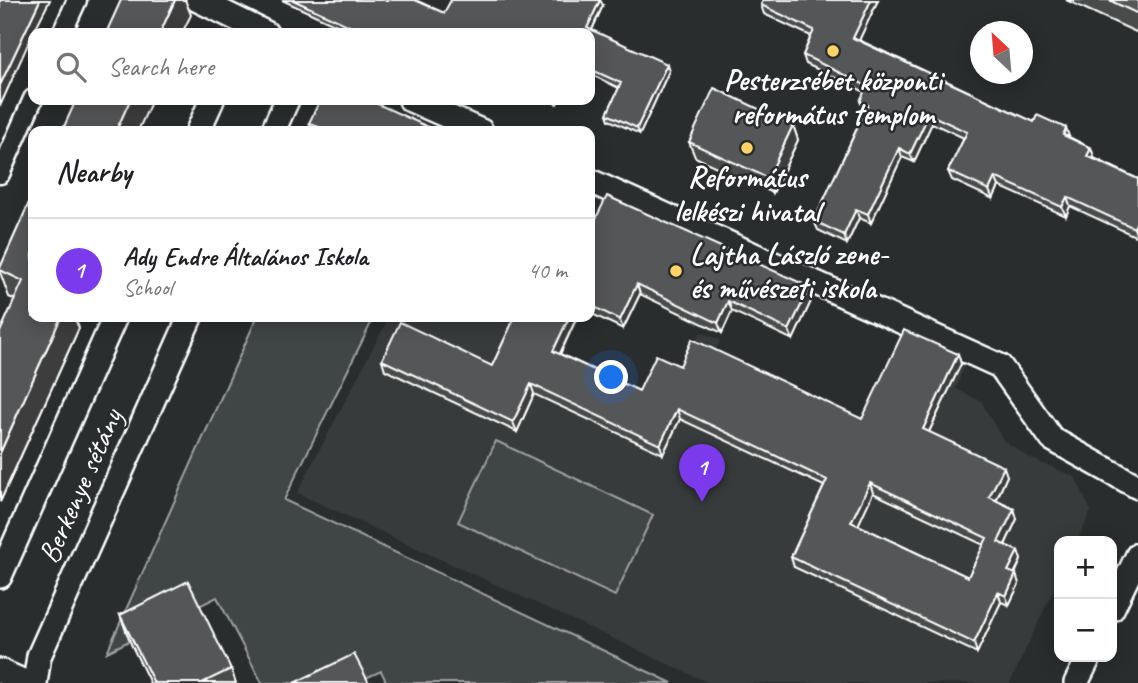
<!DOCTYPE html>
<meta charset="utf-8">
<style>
body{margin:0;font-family:Caveat,sans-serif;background:#f2f2f2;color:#202124}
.controls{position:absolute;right:21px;bottom:21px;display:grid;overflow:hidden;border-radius:14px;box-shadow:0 4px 18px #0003}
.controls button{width:63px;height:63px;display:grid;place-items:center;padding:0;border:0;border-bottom:2px solid #e0e0e0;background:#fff;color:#202124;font:35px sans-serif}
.compass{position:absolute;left:970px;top:21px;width:63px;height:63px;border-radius:50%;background:#fff;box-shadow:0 4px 18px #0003;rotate:334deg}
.you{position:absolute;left:612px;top:378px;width:24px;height:24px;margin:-18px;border:5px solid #fff;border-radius:50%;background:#1a73e8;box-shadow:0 0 0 10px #1a73e833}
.badge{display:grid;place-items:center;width:46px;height:46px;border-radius:50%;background:#7c3aed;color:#fff;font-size:23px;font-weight:700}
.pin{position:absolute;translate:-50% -58px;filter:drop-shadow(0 2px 4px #0008)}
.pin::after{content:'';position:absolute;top:37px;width:24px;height:21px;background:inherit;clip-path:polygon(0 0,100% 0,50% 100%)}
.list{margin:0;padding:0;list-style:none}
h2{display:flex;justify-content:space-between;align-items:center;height:91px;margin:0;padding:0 28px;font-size:30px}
h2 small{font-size:23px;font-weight:400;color:#757577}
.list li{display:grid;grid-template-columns:46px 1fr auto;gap:21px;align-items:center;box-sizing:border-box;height:105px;padding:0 28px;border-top:2px solid #e0e0e0}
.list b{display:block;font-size:26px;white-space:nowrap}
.list p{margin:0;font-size:23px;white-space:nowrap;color:#757577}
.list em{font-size:23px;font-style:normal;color:#757577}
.icon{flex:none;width:38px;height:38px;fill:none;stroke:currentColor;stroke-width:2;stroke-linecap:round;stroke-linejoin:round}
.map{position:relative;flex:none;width:1138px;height:683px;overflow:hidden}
.search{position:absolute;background:#fff;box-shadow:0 4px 18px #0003;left:28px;top:28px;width:567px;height:77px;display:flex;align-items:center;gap:18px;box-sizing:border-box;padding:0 24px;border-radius:14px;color:#757577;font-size:26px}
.panel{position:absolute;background:#fff;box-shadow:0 4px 18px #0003;left:28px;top:126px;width:567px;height:196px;border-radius:14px}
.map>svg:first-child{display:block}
.built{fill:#373a3b}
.park{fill:#414445;stroke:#a0a2a2;stroke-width:2}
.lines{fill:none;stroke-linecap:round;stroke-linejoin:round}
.pedestrian-casing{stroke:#fff;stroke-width:23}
.minor-casing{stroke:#fff;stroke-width:28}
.pedestrian{stroke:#2a2d2e;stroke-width:18}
.minor{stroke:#2a2d2e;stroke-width:23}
.wall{fill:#494b4c;stroke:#fff;stroke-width:2;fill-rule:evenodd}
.shaded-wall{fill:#3c3d3e;stroke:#fff;stroke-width:2}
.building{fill:#555758;stroke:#fff;stroke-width:2;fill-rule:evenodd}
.poi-dot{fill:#ffd166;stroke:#2a2d2e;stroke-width:2.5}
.labels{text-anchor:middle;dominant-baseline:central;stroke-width:5;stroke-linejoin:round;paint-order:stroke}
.poi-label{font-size:30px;font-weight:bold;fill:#fff;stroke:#2a2d2e}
.street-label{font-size:30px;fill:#fff;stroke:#2a2d2e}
</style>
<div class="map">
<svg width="1138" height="683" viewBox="0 0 1138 683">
<rect width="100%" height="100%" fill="#2a2d2e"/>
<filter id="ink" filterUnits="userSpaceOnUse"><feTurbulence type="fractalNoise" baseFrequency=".0143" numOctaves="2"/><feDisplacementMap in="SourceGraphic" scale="14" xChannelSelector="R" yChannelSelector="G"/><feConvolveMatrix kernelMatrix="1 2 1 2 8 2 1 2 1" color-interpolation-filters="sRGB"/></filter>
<g filter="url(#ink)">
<path class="built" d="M389 317H580L560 359 640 398 681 372 701 332 720 340 715 352 861 422 903 334 965 363 956 389 981 401 1003 440 1030 458 1075 477 1091 511 1077 541H1059V578L1010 683H709L297 493Z"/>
<path class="park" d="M257 317H374L284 500 672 683H387L381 671 355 683H262L217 597 107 652Z
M496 441 653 515 615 596 458 522Z"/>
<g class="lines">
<g class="pedestrian-casing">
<path id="pedestrian" d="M62 33 77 0
M0 174 33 99"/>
</g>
<g class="minor-casing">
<path id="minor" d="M198 0 266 33
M411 100 481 131
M198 131 212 100
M273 131 287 100
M590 181 1000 366 1052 439 1138 487
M0 576 115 317
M1112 609 1138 555
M0 671 27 683
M35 683 39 656 190 317
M1076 683 1089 657"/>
</g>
<use href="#pedestrian" class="pedestrian"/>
<use href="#minor" class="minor"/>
</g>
<path class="wall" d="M282 0H415L444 13 603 5 592 30 669 71 640 134 609 120 607 114 619 88 590 74V33H354Z
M763 0H878L859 40 1034 122 1066 128 1069 137 1091 148 1094 157V158L1138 179V235L1137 237 1070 206 1066 216 999 186 993 199 952 180 948 171 964 138 932 123 914 162 902 157 871 223 859 218 847 244 818 230 814 221 865 111 864 110 860 101 865 92 806 64 803 55 811 36 764 14 761 5Z
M1066 0H1138V33Z
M548 100H559L557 104Z
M309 123 437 131H312Z
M793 125 798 140 773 193 695 157 689 142Z
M33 194V317H74L79 328 0 502V332L15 300 9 297 0 272V268Z
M590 222 810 287 813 297 793 340 732 311 722 333 640 294 623 329 590 313Z
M505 317H577L560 354 639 391 680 366 862 419 958 354 961 364 929 432 1007 476 996 501 1014 509 1017 519 1005 545 1018 551 1021 560 1015 574 1019 584 1009 605 1001 602 977 653 794 567 791 557 824 486 680 419 663 454 534 394 517 432 385 370 382 360 492 366 513 321ZM873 493 984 545 968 577 858 525Z
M120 615 231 669 236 683H150L131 644Z"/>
<path class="shaded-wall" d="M40 0H50L33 33 0 106V85Z
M175 0H185L191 15 182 33H160Z
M600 0 603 5 590 34 587 28Z
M871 0H878L856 47 853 38Z
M667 64 669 71 640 134 637 128Z
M130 100H152L138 131H116Z
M929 114 932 123 914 162 910 154Z
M793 125 798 140 773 193 768 178Z
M1066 128 1069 137 1063 135Z
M899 148 902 157 871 223 868 214Z
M1091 148 1094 157 1091 164 1087 156Z
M995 177 999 186 993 199 989 190Z
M1067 197 1070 206 1066 216 1062 207Z
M856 209 859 218 847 244 844 235Z
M1138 219V235L1137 237 1134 228Z
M637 284 640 294 623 329 620 320Z
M810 287 813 297 793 340 789 330Z
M728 301 732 311 722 333 718 323Z
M61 317H74L79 328 0 502V453Z
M569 317H577L557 360 553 351Z
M958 354 961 364 926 438 923 429Z
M531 384 534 394 517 432 513 422Z
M677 409 680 419 663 454 660 445Z
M1004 467 1007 476 993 507 989 497Z
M870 483 873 493 855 532 851 522Z
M1014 509 1017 519 1002 551 998 542Z
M1018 551 1021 560 1011 580 1008 571Z
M1016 574 1019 584 1009 605 1006 596Z
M998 592 1001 602 977 653 974 643Z"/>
<path class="building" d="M0 0H40L0 85Z
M121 0H175L160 33H106Z
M293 0H415L444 13 451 0H600L587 28 667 64 637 128 607 114 621 83 590 69V33H415L406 29 404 33H365Z
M763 0H871L853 38 1034 122 1037 115 1066 128 1063 135 1091 148 1087 156 1138 179V219L1134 228 1067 197 1062 207 995 177 989 190 948 171 967 132 929 114 910 154 899 148 868 214 856 209 844 235 814 221 868 105 860 101 867 86 803 55 814 30 761 5Z
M1109 0H1138V14Z
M714 88 793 125 768 178 689 142Z
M76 100H130L116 131H62Z
M320 100H369L437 131H328L309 123Z
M33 194V317H61L0 453V332L23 281 0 270V268Z
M607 196 810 287 789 330 728 301 718 323 637 284 620 320 590 305V222L593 224Z
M515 317H569L553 351 639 391 656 355 680 366 692 339 862 419 904 330 958 354 923 429 1004 467 989 497 1014 509 998 542 1018 551 1008 571 1016 574 1006 596 998 592 974 643 791 557 827 480 677 409 660 445 531 384 513 422 382 360 400 322 492 366ZM870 483 987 538 968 577 851 522Z
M188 581 231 669 202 683H154L120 615Z
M354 654 369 683H294Z"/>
</g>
<g class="poi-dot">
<circle cx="833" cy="51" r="7"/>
<circle cx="747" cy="148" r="7"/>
<circle cx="676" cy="271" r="7"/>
</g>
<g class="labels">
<g class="poi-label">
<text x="833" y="80">Pesterzsébet központi<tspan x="833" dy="34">református templom</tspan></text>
<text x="747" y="177">Református<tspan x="747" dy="34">lelkészi hivatal</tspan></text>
<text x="690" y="254" text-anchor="start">Lajtha László zene-<tspan x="690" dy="34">és művészeti iskola</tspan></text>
</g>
<g class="street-label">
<text transform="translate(80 486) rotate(-66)">Berkenye sétány</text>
</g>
</g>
</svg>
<div class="controls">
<button>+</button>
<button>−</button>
</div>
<svg class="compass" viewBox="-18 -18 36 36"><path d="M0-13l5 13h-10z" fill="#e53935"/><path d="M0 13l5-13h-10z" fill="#757577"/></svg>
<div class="you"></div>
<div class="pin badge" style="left:702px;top:502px">1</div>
<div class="search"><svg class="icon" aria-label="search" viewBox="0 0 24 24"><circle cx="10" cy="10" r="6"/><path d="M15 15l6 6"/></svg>Search here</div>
<section class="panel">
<h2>Nearby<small></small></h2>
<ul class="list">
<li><span class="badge">1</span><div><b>Ady Endre Általános Iskola</b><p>School</p></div><em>40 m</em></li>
</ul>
</section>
</div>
